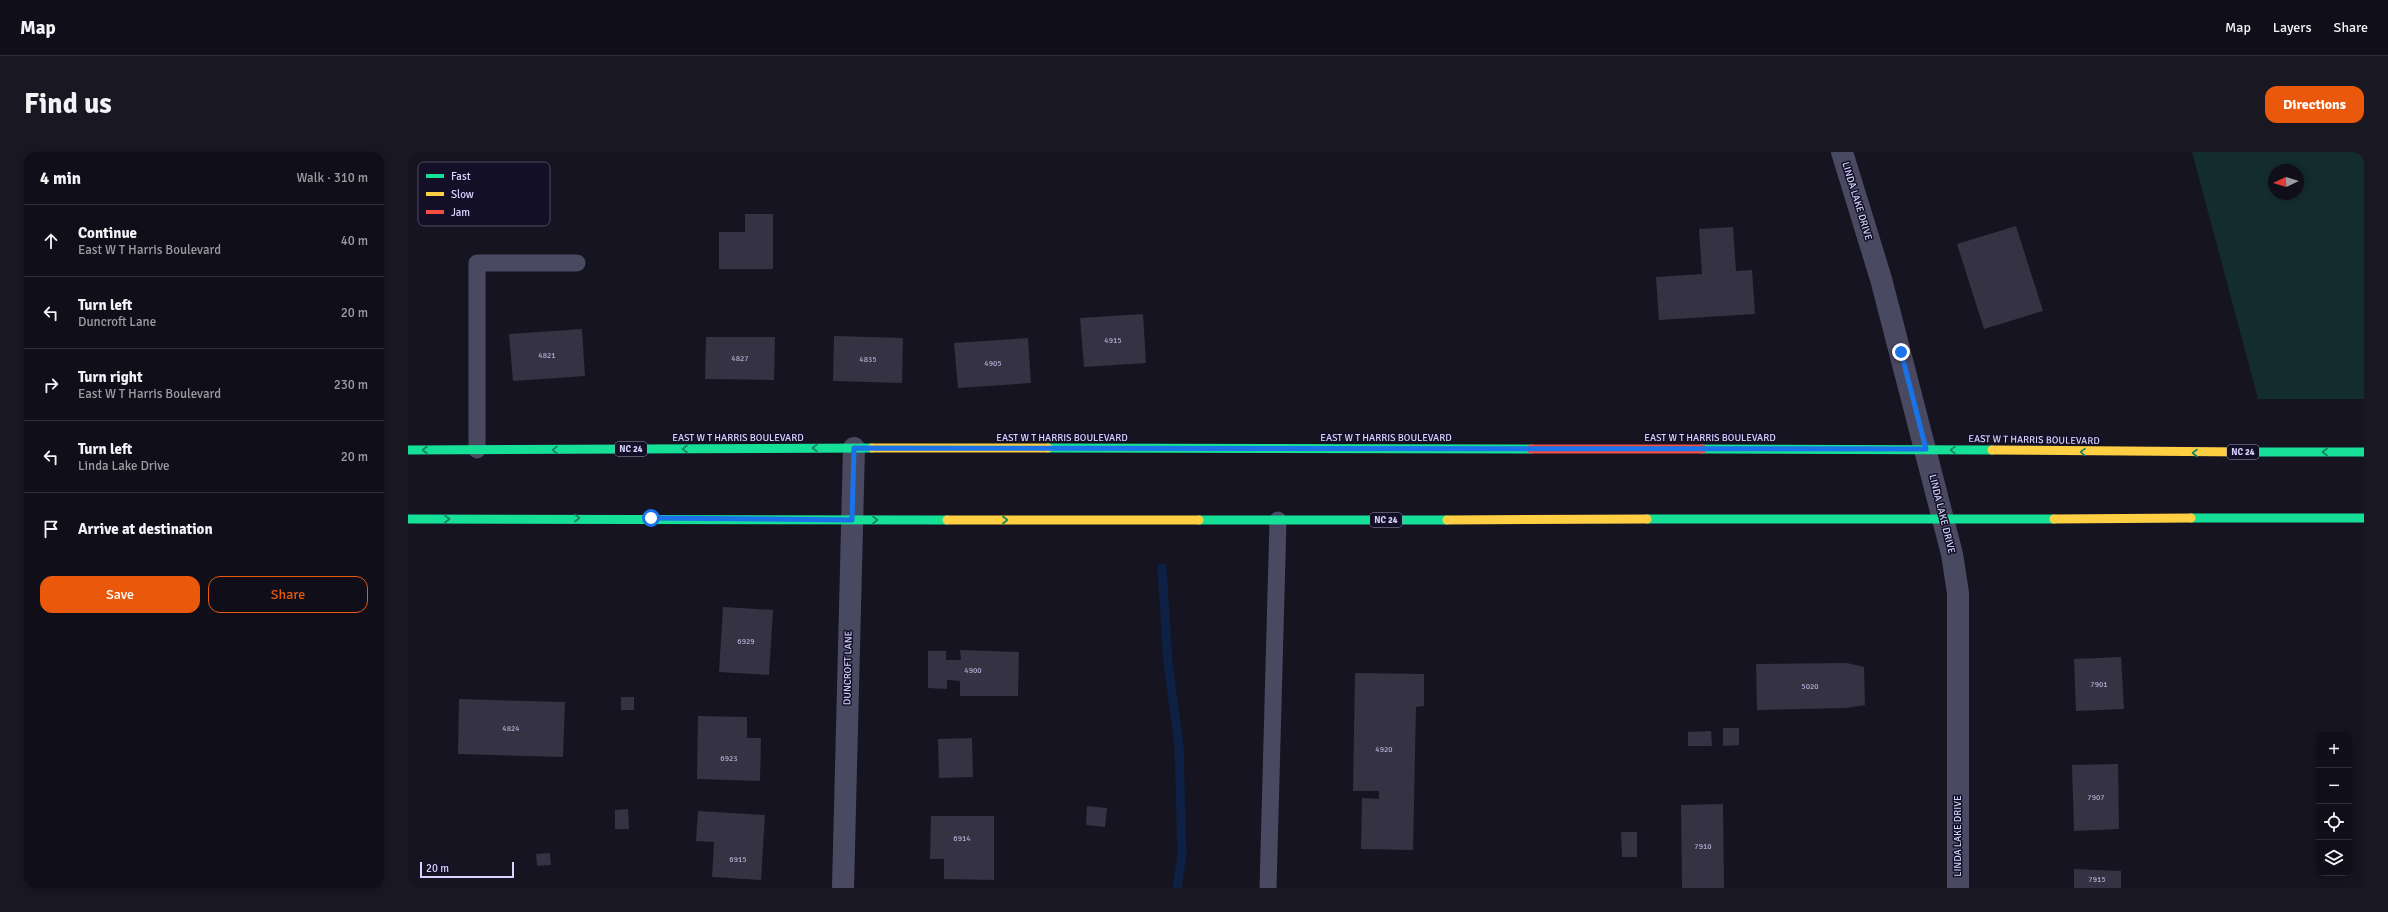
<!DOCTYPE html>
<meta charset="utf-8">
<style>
body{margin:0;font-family:Signika,sans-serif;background:#191822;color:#f1f3f6}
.controls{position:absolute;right:12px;bottom:12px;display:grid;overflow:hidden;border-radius:8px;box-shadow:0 2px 6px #0003}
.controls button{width:36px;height:36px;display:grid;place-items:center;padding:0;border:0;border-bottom:1px solid #302f38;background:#100f19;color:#f1f3f6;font:20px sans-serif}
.compass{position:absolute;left:1860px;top:12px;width:36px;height:36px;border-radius:50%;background:#100f19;box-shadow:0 2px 6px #0003;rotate:266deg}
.scale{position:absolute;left:12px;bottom:10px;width:94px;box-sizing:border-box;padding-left:4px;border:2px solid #d9d4ff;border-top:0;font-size:11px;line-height:14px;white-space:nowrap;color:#d9d4ff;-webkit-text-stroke:3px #130f26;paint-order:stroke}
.stop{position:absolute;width:12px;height:12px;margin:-9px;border:3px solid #1a73e8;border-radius:50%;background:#fff}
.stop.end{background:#1a73e8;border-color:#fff;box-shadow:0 1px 4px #0008}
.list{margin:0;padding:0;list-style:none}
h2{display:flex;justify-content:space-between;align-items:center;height:52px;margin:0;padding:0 16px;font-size:17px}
h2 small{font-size:13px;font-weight:400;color:#9c9ca2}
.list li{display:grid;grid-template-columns:26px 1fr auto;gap:12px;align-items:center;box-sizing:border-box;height:72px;padding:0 16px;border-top:1px solid #302f38}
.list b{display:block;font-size:15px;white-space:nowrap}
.list p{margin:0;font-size:13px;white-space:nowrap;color:#9c9ca2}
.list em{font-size:13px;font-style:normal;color:#9c9ca2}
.actions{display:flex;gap:8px;padding:12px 16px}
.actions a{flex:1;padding:9px 0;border:1px solid #ea580c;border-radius:12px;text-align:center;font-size:14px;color:#ea580c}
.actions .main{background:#ea580c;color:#fff}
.icon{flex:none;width:22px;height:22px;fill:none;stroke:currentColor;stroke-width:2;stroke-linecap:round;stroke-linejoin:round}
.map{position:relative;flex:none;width:1956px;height:736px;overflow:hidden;border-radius:12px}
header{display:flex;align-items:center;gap:24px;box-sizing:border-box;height:56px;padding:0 20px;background:#100f19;border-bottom:1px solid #302f38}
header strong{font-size:19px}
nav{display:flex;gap:22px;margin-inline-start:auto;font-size:14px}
.intro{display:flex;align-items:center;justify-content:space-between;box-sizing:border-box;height:96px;padding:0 24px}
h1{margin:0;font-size:28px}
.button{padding:10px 18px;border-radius:12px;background:#ea580c;color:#fff;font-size:14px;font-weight:700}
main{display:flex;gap:24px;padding:0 24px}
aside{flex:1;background:#100f19;border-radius:12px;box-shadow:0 2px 6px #0003}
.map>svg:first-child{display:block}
.green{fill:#132c2d;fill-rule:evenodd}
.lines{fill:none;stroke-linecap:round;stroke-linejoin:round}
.stream{stroke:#0d2144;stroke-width:9}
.building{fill:#343243}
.lane{stroke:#4a4962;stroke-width:17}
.street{stroke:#4a4962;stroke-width:22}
.fast{stroke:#16e098;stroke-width:9}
.slow{stroke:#ffcf43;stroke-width:9}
.jam{stroke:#f24e42;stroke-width:9}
.oneway{stroke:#158265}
.route{stroke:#1a73e8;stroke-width:5}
.labels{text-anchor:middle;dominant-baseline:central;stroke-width:3;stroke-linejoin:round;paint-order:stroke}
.number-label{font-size:8px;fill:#b0acd0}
.shield{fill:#130f26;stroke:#9e99be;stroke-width:1}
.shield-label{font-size:9px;font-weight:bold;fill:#d9d4ff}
.street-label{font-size:10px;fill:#d9d4ff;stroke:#130f26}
.key{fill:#130f26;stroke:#4e4a67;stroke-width:1}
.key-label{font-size:11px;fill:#d9d4ff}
</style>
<header>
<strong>Map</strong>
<nav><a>Map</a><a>Layers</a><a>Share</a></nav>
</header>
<div class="intro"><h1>Find us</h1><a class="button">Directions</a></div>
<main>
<aside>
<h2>4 min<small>Walk · 310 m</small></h2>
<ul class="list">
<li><svg class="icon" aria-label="ahead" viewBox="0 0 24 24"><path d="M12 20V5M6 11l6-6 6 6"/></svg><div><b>Continue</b><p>East W T Harris Boulevard</p></div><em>40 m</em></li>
<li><svg class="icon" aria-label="left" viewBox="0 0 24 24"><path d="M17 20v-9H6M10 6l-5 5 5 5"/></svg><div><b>Turn left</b><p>Duncroft Lane</p></div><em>20 m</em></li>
<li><svg class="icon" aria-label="right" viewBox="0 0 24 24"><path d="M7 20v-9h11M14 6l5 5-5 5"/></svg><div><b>Turn right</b><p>East W T Harris Boulevard</p></div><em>230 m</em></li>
<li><svg class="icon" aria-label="left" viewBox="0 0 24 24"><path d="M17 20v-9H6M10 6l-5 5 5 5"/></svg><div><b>Turn left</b><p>Linda Lake Drive</p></div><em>20 m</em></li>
<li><svg class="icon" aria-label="arrive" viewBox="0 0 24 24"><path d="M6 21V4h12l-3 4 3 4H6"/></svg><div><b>Arrive at destination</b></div></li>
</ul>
<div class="actions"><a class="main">Save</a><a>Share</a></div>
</aside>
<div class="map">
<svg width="1956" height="736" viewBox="0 0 1956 736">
<rect width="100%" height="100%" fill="#161421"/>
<path class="green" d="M1784 0H1956V247H1850ZM1866 18H1890V42H1866Z"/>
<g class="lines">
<path class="stream" d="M754 416 760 511 771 593 774 704 769 736"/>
</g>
<path class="building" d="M337 62H365V117H311V80H337Z
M1608 74 1635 159 1576 177 1549 92Z
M1325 75 1328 119 1344 118 1347 162 1251 168 1248 125 1294 122 1291 77Z
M735 162 738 211 676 215 672 166Z
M174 177 177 224 105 229 101 182Z
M426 184 495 186 494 231 425 229Z
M298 185H367L366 228 297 227Z
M620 186 623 231 550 236 546 191Z
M315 455 365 458 361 523 311 520Z
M552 498 611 500 610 544H552V529L539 528V537L520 536V499H538V508H553Z
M1713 505 1716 557 1668 559 1666 507Z
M1439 511 1456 515 1457 553 1439 556 1349 558 1348 512Z
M947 521 1016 522V554L1008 555 1005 698 953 697 954 646 971 647V639H945Z
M213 545H226V558H213Z
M51 547 157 550 155 605 50 602Z
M290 564 339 565V586H353L352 629 289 627Z
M1315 576H1331V593L1315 594Z
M1303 579 1304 594H1280V580Z
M564 586 565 625 531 626 530 587Z
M1710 612 1711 677 1666 679 1664 613Z
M1315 652 1316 736H1274L1273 653Z
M679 654 699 656 697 675 678 673Z
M220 657 221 677H207V658Z
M290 659 357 663 353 728 304 725 306 690 288 689Z
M523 664H586V728L536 727V707H522Z
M1213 680H1229V705H1214Z
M142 701 143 713 129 714 128 702Z
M1666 717 1713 719V736H1666Z"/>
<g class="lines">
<path class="lane" d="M69 298V111H169
M860 736 870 368"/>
<path class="street" d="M1434 0 1473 127 1544 402 1550 441V736
M435 736 446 296"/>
<path class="fast" d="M640 296 1123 297
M1294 297 1584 298
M0 298 464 296
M1839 300H1956
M1783 366H1956
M0 367 539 368
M1239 367H1646
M791 368H1039"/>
<path class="slow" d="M464 296H640
M1584 298 1839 300
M1646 367 1783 366
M539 368H791
M1039 368 1239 367"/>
<path class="jam" d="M1123 297H1294"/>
</g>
<defs><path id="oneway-chevron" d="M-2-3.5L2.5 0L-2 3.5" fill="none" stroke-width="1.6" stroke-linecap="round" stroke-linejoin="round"/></defs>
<g class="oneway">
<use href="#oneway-chevron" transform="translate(407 296) rotate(180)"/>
<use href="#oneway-chevron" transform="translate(277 297) rotate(180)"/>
<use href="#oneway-chevron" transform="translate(17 298) rotate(180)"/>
<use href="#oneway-chevron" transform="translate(147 298) rotate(180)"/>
<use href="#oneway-chevron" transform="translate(1545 298) rotate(-179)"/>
<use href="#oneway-chevron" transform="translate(1675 300) rotate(-179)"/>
<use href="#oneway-chevron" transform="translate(1917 300) rotate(180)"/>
<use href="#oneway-chevron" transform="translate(1787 301) rotate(180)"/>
<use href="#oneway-chevron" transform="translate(169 366)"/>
<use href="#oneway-chevron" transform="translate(39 367)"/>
<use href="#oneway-chevron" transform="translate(467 368)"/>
<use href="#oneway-chevron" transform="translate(597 368)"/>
</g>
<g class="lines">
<path class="route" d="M243 366 444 368 446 296 1518 297 1493 200"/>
</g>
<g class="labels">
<g class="number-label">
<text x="705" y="188">4915</text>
<text x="139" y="203">4821</text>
<text x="332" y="206">4827</text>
<text x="460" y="207">4835</text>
<text x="585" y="211">4905</text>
<text x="338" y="489">6929</text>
<text x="565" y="518">4900</text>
<text x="1691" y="532">7901</text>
<text x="1402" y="534">5020</text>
<text x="103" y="576">4824</text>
<text x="976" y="597">4920</text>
<text x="321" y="606">6923</text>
<text x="1688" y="645">7907</text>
<text x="554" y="686">6914</text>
<text x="1295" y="694">7910</text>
<text x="330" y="707">6915</text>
<text x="1689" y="727">7915</text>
</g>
<g class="shield">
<rect x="207" y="290" width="32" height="14" rx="3"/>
<rect x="1819" y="293" width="32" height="14" rx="3"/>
<rect x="962" y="361" width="32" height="14" rx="3"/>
</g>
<g class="shield-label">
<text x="223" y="297">NC 24</text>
<text x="1835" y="300">NC 24</text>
<text x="978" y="368">NC 24</text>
</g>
<g class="street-label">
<text transform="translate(1449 49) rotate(73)">LINDA LAKE DRIVE</text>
<text x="330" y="286">EAST W T HARRIS BOULEVARD</text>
<text x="654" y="286">EAST W T HARRIS BOULEVARD</text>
<text x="978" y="286">EAST W T HARRIS BOULEVARD</text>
<text x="1302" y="286">EAST W T HARRIS BOULEVARD</text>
<text transform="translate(1626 288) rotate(1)">EAST W T HARRIS BOULEVARD</text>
<text transform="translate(1534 362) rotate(76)">LINDA LAKE DRIVE</text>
<text transform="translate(440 516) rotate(-89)">DUNCROFT LANE</text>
<text transform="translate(1550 684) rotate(-90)">LINDA LAKE DRIVE</text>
</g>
</g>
<rect x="10" y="10" width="132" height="64" rx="6" class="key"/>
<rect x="18" y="22" width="18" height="4" fill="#16e098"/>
<rect x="18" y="40" width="18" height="4" fill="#ffcf43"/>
<rect x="18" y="58" width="18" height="4" fill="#f24e42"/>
<g class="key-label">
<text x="43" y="28">Fast</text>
<text x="43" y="46">Slow</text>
<text x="43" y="64">Jam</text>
</g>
</svg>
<div class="controls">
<button>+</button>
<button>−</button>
<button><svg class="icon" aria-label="locate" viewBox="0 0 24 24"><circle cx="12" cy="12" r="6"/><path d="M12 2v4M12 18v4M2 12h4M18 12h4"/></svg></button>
<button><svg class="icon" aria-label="layers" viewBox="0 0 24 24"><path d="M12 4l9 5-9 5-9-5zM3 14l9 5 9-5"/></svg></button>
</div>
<svg class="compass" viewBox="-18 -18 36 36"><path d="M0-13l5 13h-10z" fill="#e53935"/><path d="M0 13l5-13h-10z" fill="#9c9ca2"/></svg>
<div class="scale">20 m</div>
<div class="stop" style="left:243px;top:366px"></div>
<div class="stop end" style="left:1493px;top:200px"></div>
</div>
</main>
